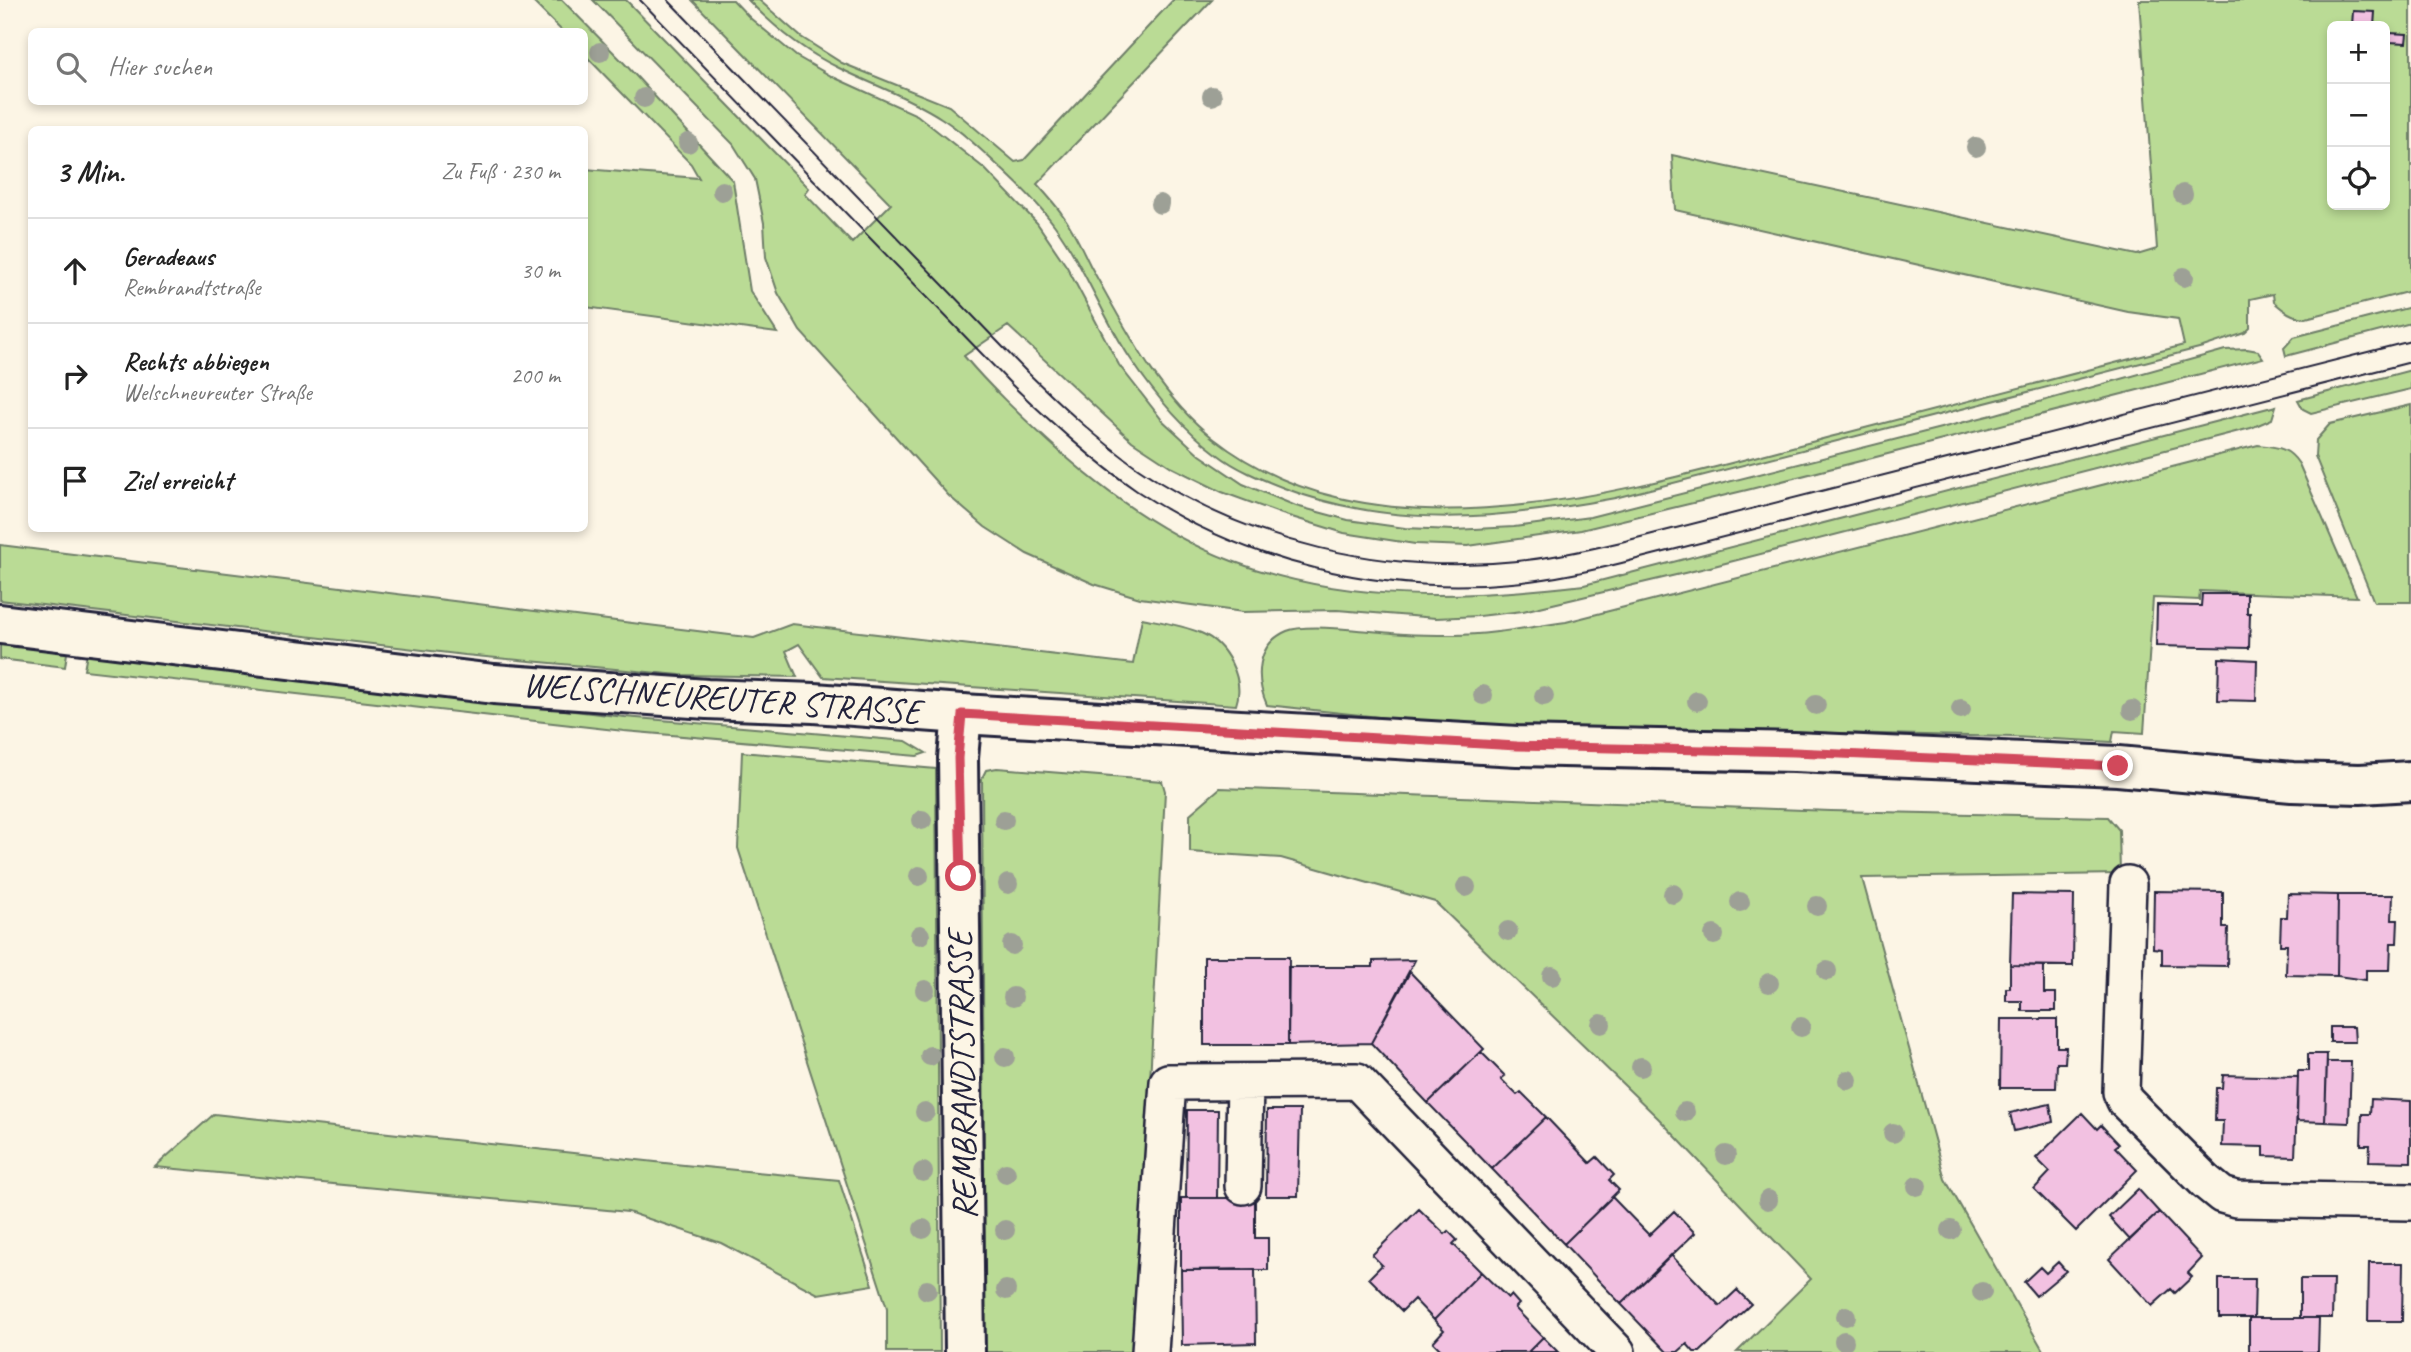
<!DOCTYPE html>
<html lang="de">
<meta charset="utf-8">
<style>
body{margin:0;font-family:Caveat,sans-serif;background:#f2f2f2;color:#222}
.controls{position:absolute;right:21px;top:21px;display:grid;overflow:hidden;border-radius:10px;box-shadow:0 4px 10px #0003}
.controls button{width:63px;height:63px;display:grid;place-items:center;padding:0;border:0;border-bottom:2px solid #e0e0e0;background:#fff;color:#222;font:35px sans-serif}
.stop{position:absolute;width:21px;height:21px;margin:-16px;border:5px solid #d1495b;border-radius:50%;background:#fff}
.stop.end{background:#d1495b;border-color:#fff;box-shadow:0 2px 7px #0008}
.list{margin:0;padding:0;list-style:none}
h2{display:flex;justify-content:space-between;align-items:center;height:91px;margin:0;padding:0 28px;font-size:30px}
h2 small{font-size:23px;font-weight:400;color:#767676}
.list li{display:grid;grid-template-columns:46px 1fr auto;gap:21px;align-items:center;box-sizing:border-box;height:105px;padding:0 28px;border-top:2px solid #e0e0e0}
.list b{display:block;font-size:26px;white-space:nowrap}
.list p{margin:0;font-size:23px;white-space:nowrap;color:#767676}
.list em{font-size:23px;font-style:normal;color:#767676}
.icon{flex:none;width:38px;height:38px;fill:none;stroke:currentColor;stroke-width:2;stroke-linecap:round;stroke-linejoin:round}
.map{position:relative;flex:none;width:2411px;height:1352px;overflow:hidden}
.search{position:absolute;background:#fff;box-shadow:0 4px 10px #0003;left:28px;top:28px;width:560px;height:77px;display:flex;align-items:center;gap:18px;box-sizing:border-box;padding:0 24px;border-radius:10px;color:#767676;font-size:26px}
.panel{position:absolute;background:#fff;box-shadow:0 4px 10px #0003;left:28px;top:126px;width:560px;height:406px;border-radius:10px}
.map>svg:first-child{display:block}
.green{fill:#badb95;stroke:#6e7e68;stroke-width:2;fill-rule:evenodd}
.building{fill:#f2c1e1;stroke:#22223b;stroke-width:2}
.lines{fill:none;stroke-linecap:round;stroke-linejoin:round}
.minor-casing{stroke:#22223b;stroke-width:40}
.tertiary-casing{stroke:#22223b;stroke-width:44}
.secondary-casing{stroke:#22223b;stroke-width:44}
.minor{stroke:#fcf5e5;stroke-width:35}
.tertiary{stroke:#fcf5e5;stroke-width:38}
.secondary{stroke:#fcf5e5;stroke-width:38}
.tram{stroke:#22223b;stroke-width:2}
.tree{fill:#9da096}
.route{stroke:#d1495b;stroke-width:9}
.labels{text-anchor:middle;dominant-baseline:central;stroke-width:7;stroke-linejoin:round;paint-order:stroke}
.street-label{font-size:35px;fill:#22223b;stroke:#fcf5e5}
</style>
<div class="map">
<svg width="2411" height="1352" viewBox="0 0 2411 1352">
<rect width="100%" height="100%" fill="#fcf5e5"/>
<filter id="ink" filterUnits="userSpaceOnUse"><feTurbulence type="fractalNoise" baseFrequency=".0143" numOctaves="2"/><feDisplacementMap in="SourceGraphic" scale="14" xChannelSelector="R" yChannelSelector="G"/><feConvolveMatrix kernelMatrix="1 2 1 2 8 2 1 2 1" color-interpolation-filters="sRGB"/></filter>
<g filter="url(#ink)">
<path class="green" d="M531 0H562L624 63 733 181 750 291 777 333 585 307V169L699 178 691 164 585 55 584 32 562 31Z
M593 0H626L809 188 805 194 852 243 891 204 692 0H733L750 18 796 56 833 77 917 115 985 169 1037 223 1067 267 1119 365 1162 420 1200 455 1243 484 1296 506 1348 520 1405 528 1454 530 1514 527 1590 517 1996 414 2225 350 2247 349 2258 351 2263 358 1751 489 1581 530 1468 546 1415 544 1344 533 1282 514 1222 492 1173 468 1132 441 1008 326 964 356C988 385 1018 413 1046 439 1100 489 1162 535 1232 561 1345 604 1466 599 1584 585L2276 406 2272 419 2251 428 1710 567 1523 611 1479 616 1436 618 1337 610 1243 612 1140 598 1094 584 1027 554 985 527 949 496 800 331 778 293 766 257 764 223 755 179 733 144Z
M748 0H759L801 37 842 63 949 106 1015 162 1024 160 1173 0H1212L1037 184C1046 194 1055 204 1062 214 1074 230 1082 249 1091 267 1125 327 1157 394 1213 438 1385 574 1649 483 1838 435 1954 405 2069 375 2184 345L2178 319 2128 312 1675 210 1672 155 2137 255 2157 249 2139 0H2411V291L2306 318C2292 317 2284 311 2274 302L2273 294 2250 299V328L2245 333 2203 347 1615 498C1502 519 1394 530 1284 488 1261 479 1236 469 1217 454 1182 428 1154 394 1130 358 1102 316 1085 267 1055 226 1041 207 1024 190 1007 174 986 155 965 133 941 118 909 97 873 85 839 68 805 52 774 27 748 0ZM2332 26H2385V205H2332Z
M2411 307V323L2286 356 2284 348 2294 337Z
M2411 370V389L2311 413 2303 409 2298 400Z
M2411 405V602H2374L2315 456 2316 440 2330 424Z
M2258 445C2277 447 2288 447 2299 464L2357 597 2200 591 2199 600 2153 598 2144 733 2114 731 2112 742 2013 737 1481 725 1407 720 1267 705C1255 678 1256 644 1287 631 1308 622 1379 633 1405 634 1421 635 1438 635 1454 635 1491 635 1529 627 1566 622Z
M0 545 754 638 792 624 1133 664 1142 618C1161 622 1182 625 1201 633 1226 643 1245 679 1236 705L823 677 799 644 786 651 797 677 680 675 465 655 0 600Z
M0 644 67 653 65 667 0 659Z
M87 654 625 717 906 741 926 753 917 756 624 731 84 670Z
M742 752 936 769 940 1352H887V1308L738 848Z
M997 768 1162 781 1165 791 1136 1352H985L982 778 986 770Z
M1220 788 1831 811 2108 817 2119 830 2120 874 1862 878 1945 1179 2044 1352H1737L1811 1279 1659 1119 1435 902 1281 858 1190 852V814Z
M214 1114 674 1164 839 1180 873 1285 818 1294 721 1243 628 1212 155 1167Z"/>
<path class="building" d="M2353 11 2375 12 2374 26H2352Z
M2389 33 2407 34 2406 43 2389 42Z
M2202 594H2247V613H2250L2249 648 2156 646 2157 605 2201 606Z
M2219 658 2257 660 2256 701 2218 700Z
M2154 891 2223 892V928H2228L2227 966 2162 965V949L2153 948Z
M2012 894 2074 895 2073 966 2010 965Z
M2288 894 2338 895 2337 976 2286 975 2287 945H2280L2281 917H2287Z
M2338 895H2393L2392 920H2398L2397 943H2391L2390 970H2366V980L2337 976Z
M1204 957H1289L1288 1045H1204Z
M1415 960 1371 1043 1288 1045V967H1373V961Z
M2010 965 2044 966V993H2056V1011H2022V1001H2006V988H2010Z
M1410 972 1484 1049 1428 1103 1371 1043Z
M2001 1019H2057V1047H2066L2065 1063H2057L2056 1088H2000Z
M2330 1027H2354L2355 1042H2330Z
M1481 1052 1505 1076 1501 1079 1517 1095 1521 1092 1546 1117 1492 1169 1428 1103Z
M2308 1054H2327L2325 1122 2297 1121 2298 1071H2308Z
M2327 1062H2351L2349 1123 2325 1122Z
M2223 1075 2298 1077 2295 1157 2264 1156V1147L2222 1146 2223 1121H2215L2216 1088H2222Z
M2371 1099 2411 1101V1162L2369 1161 2370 1145H2361L2362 1114H2370Z
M2050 1104 2053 1122 2014 1131 2010 1113Z
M1187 1110H1218L1217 1198H1186Z
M1267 1110H1300L1298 1196H1266Z
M2082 1113 2097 1129 2101 1125 2119 1144 2115 1147 2137 1170 2076 1231 2034 1189 2050 1172 2036 1158Z
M1546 1117 1590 1163 1597 1157 1614 1175 1609 1180 1619 1190 1564 1244 1492 1169Z
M2138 1189 2159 1212 2130 1240 2109 1217Z
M1612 1197 1649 1235 1674 1211 1695 1233 1621 1304 1564 1244Z
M1181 1198H1255V1238H1268V1270H1181Z
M1419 1209 1445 1234 1448 1231 1457 1240 1453 1244 1481 1272 1434 1320 1414 1299 1402 1311 1369 1278 1382 1265 1372 1255Z
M2159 1212 2202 1258 2188 1273 2192 1277 2175 1293 2171 1289 2152 1306 2109 1259Z
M1671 1255 1720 1306 1737 1290 1751 1304 1700 1352H1694L1687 1344 1678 1352H1667L1621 1304Z
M2058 1262 2066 1271 2036 1296 2024 1282 2040 1267 2046 1273Z
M2369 1263H2403L2402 1321H2368Z
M1255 1269 1256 1343 1182 1345 1181 1270Z
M1481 1272 1508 1298 1511 1295 1519 1304 1515 1308 1543 1337 1528 1352H1443L1433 1342 1444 1330 1434 1320Z
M2219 1279H2255L2254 1318H2219Z
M2300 1279H2333L2332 1318H2300Z
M2249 1318H2319L2318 1352H2249Z
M1543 1337 1558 1352H1528Z"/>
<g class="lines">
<g class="minor-casing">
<path id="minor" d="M2128 884 2121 1092 2125 1101 2206 1182 2222 1195 2236 1199 2411 1202
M1243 1186 1245 1082
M1150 1352 1168 1082 1357 1081 1617 1352"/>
</g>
<g class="tertiary-casing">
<path id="tertiary" d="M962 714 958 758 965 1352"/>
</g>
<g class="secondary-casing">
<path id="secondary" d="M0 624 494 684 707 699 814 703 962 714 1517 746 1794 752 2118 766 2292 782 2360 784 2411 781"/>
</g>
<use href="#minor" class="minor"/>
<use href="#tertiary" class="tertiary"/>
<use href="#secondary" class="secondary"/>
<path class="tram" d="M640 0 1012 385C1052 423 1092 460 1137 491 1245 563 1383 595 1512 583 1554 579 1596 570 1637 559L2411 362
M668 0 1026 371C1061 405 1097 439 1138 468 1246 543 1387 575 1517 561 1552 558 1587 550 1621 542L2411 341"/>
</g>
<g class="tree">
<circle cx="600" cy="52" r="10"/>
<circle cx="1212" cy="96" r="10"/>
<circle cx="644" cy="98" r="10"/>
<circle cx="688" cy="143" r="10"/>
<circle cx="1976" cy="147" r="10"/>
<circle cx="722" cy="191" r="10"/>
<circle cx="2183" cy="194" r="10"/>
<circle cx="1160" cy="204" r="10"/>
<circle cx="2184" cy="277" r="10"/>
<circle cx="1483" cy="695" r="10"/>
<circle cx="1544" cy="696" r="10"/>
<circle cx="1697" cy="701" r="10"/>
<circle cx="1816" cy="705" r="10"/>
<circle cx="1961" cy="709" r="10"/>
<circle cx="2132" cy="710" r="10"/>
<circle cx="922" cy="820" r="10"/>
<circle cx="1004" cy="820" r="10"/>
<circle cx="919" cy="876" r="10"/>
<circle cx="1008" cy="884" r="10"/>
<circle cx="1466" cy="887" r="10"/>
<circle cx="1673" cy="894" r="10"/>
<circle cx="1740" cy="902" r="10"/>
<circle cx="1817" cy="906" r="10"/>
<circle cx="1508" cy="931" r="10"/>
<circle cx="920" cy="935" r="10"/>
<circle cx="1714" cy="935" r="10"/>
<circle cx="1012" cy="945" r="10"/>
<circle cx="1827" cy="971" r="10"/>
<circle cx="1552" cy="976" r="10"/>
<circle cx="1769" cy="983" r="10"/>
<circle cx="925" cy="990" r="10"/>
<circle cx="1013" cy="997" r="10"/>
<circle cx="1601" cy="1024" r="10"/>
<circle cx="1801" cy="1027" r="10"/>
<circle cx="930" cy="1056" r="10"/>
<circle cx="1005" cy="1057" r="10"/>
<circle cx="1641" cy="1067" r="10"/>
<circle cx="1848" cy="1080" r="10"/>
<circle cx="925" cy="1112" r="10"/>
<circle cx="1685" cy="1112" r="10"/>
<circle cx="1893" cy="1133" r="10"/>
<circle cx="1726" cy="1155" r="10"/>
<circle cx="923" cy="1172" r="10"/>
<circle cx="1006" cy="1173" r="10"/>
<circle cx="1917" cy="1186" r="10"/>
<circle cx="1768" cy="1200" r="10"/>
<circle cx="923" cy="1229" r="10"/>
<circle cx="1005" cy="1230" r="10"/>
<circle cx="1951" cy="1230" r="10"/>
<circle cx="927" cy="1290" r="10"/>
<circle cx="1006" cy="1290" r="10"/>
<circle cx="1982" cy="1292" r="10"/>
<circle cx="1846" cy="1316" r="10"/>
<circle cx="1844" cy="1341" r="10"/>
</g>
</g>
<g class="lines" filter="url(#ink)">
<path class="route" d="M961 876 958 758 962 714 1517 746 1794 752 2118 766"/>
</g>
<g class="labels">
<g class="street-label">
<text transform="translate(722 698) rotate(4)">WELSCHNEUREUTER STRASSE</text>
<text transform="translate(962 1075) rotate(-91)">REMBRANDTSTRASSE</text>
</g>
</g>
</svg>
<div class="controls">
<button>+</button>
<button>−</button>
<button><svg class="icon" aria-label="locate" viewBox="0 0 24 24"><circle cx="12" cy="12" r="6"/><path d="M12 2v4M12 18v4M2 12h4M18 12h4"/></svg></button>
</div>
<div class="stop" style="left:961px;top:876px"></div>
<div class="stop end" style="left:2118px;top:766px"></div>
<div class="search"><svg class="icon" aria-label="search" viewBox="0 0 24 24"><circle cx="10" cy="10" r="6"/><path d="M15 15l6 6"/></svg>Hier suchen</div>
<section class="panel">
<h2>3 Min.<small>Zu Fuß · 230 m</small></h2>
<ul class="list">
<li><svg class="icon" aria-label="ahead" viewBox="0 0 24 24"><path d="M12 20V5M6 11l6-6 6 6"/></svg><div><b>Geradeaus</b><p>Rembrandtstraße</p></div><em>30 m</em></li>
<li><svg class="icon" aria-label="right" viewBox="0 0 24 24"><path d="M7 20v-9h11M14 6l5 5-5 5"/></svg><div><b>Rechts abbiegen</b><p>Welschneureuter Straße</p></div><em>200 m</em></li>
<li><svg class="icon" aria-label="arrive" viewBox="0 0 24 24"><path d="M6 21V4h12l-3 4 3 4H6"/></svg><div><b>Ziel erreicht</b></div></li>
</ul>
</section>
</div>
